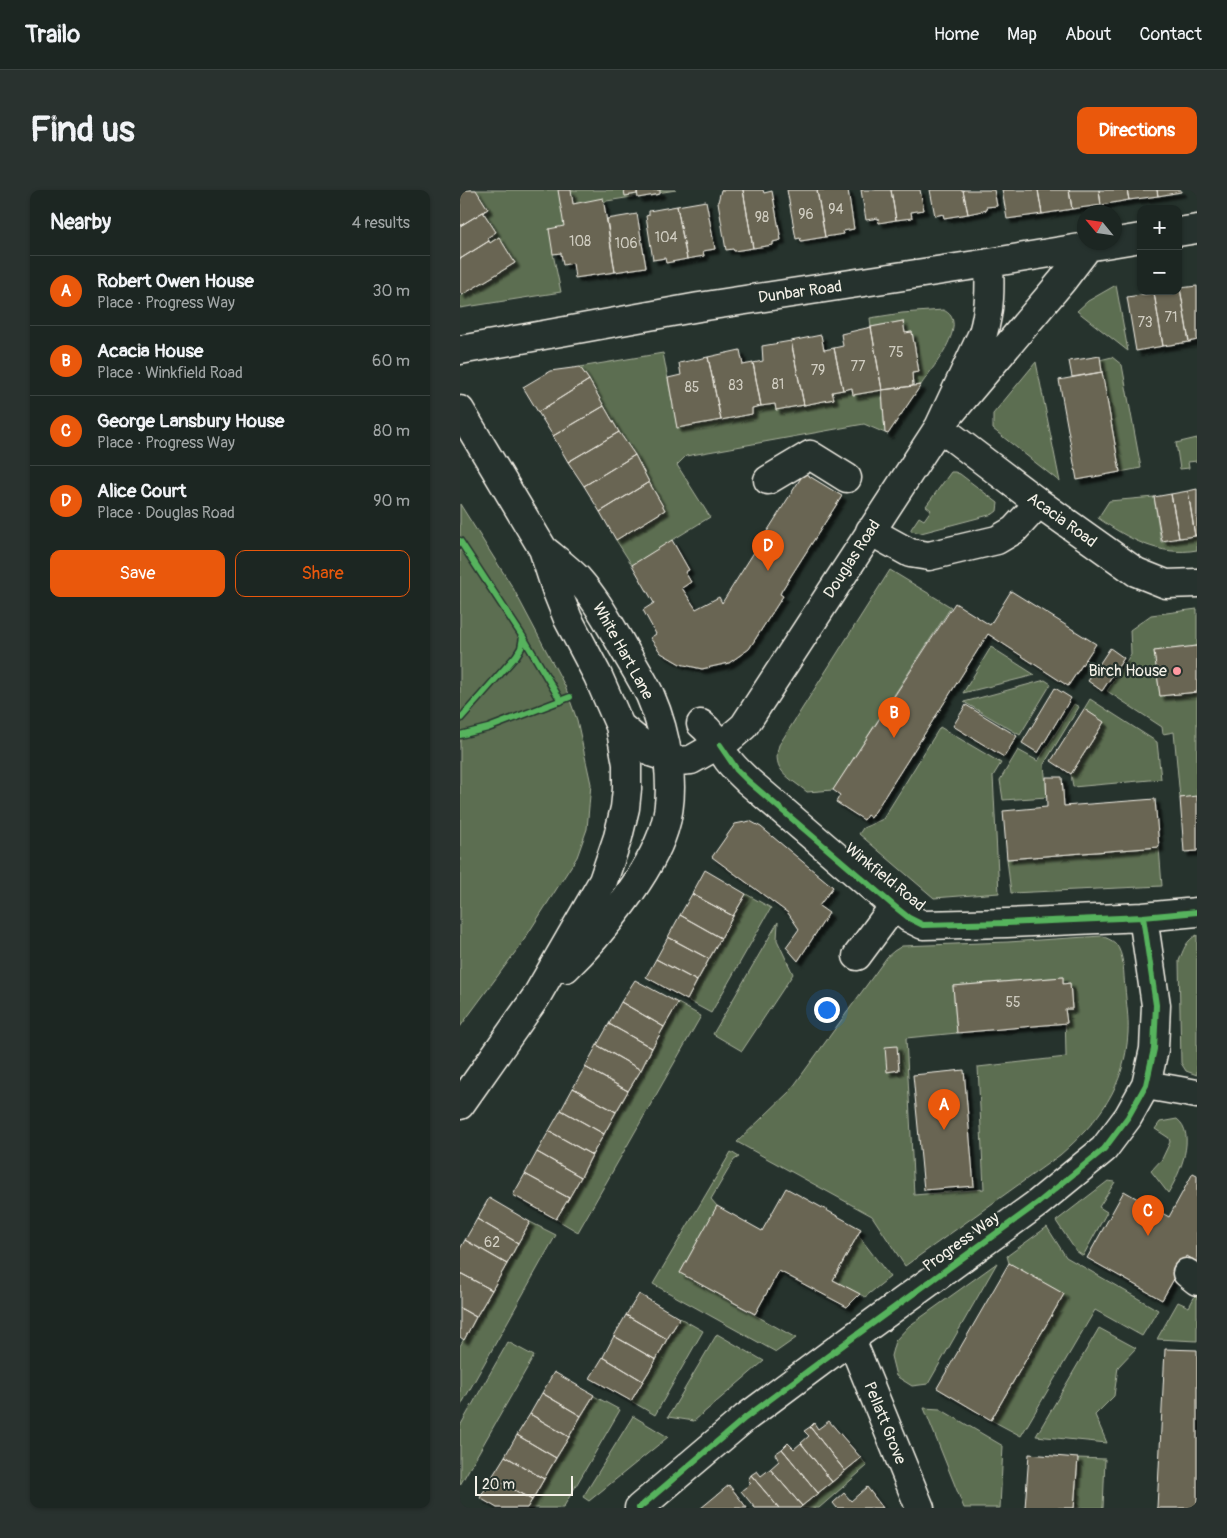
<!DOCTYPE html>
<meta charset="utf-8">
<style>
body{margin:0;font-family:Pangolin,sans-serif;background:#29322f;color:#f1f3f6}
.controls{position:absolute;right:15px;top:15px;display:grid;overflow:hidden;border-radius:10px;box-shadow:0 1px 4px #0004}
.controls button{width:45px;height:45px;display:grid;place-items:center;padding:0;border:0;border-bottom:1px solid #3a4340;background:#1c2622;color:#f1f3f6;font:25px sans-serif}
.compass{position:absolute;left:617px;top:15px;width:45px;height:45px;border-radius:50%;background:#1c2622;box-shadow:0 1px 4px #0004;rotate:299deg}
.scale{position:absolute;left:15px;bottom:12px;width:98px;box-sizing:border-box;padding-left:5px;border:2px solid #f4f1e8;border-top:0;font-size:14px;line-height:18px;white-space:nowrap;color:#f4f1e8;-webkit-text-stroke:4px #26332d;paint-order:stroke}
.you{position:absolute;left:366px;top:819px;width:18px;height:18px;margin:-12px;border:4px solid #fff;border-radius:50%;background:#1a73e8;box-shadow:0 0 0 8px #1a73e833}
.badge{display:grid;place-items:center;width:32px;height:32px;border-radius:50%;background:#ea580c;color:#fff;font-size:16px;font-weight:700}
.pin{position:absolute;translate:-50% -41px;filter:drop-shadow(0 1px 2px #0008)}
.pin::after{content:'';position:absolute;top:26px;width:18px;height:15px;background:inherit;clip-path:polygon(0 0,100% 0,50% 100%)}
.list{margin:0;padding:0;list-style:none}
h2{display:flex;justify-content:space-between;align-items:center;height:65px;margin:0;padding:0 20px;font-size:21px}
h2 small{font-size:16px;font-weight:400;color:#a0a5a5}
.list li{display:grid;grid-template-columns:32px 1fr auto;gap:15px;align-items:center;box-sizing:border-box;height:70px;padding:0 20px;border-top:1px solid #3a4340}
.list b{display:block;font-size:19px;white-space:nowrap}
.list p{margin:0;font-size:16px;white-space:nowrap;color:#a0a5a5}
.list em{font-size:16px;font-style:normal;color:#a0a5a5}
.actions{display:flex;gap:10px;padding:15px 20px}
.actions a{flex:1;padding:11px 0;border:1px solid #ea580c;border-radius:10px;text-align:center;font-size:18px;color:#ea580c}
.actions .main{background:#ea580c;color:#fff}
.map{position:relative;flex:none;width:737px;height:1318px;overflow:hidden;border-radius:10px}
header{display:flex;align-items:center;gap:30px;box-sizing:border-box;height:70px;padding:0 25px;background:#1c2622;border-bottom:1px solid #3a4340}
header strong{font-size:24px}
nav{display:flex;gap:28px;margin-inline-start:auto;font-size:18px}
.intro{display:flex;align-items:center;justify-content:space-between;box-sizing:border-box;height:120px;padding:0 30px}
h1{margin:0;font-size:35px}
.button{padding:12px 22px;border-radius:10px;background:#ea580c;color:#fff;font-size:18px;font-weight:700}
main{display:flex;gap:30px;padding:0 30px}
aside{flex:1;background:#1c2622;border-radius:10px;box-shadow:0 1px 4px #0004}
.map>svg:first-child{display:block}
.green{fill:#5c6e51;stroke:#a8b09c;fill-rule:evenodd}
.building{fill:#696552;stroke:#f4f1e8;filter:url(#shadow)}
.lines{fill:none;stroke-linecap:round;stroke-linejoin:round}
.minor-casing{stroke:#f4f1e8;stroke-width:31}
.minor{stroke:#26332d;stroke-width:28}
.cycleway-casing{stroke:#26332d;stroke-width:9}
.cycleway{stroke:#56b35d;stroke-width:6}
.poi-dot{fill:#ff9aa2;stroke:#26332d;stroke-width:2}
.labels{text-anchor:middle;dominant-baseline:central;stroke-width:4.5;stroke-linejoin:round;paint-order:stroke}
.number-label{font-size:14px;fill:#d1cec2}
.street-label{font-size:16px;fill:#f4f1e8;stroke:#26332d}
.poi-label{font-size:16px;fill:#f4f1e8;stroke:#26332d;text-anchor:end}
</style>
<header>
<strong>Trailo</strong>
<nav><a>Home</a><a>Map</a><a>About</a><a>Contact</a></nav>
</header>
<div class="intro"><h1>Find us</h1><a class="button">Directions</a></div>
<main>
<aside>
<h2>Nearby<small>4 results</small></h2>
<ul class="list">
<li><span class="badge">A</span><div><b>Robert Owen House</b><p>Place · Progress Way</p></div><em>30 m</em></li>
<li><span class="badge">B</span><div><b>Acacia House</b><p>Place · Winkfield Road</p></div><em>60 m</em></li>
<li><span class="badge">C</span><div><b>George Lansbury House</b><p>Place · Progress Way</p></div><em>80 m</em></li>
<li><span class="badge">D</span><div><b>Alice Court</b><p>Place · Douglas Road</p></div><em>90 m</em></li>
</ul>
<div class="actions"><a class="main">Save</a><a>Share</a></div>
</aside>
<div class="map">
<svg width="737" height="1318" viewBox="0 0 737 1318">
<defs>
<filter id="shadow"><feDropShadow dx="4.5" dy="4.5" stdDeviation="1" flood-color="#0009"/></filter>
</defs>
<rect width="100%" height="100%" fill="#26332d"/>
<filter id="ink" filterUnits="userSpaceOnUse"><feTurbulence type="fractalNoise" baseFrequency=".02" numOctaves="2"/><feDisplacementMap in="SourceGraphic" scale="10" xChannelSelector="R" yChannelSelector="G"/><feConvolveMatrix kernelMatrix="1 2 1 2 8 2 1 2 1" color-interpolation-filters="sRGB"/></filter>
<g filter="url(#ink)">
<path class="green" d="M0 0H216L109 17 111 57 93 64 101 102 0 118V107L44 74 0 4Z
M656 95 668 161 617 121 628 111Z
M483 120C512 132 471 179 461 195L453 196 452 183 459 181 452 142 445 143 443 131 411 137 410 128 442 123Z
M203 163 217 237 389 191 421 194 425 243 404 234 226 266 217 275 250 327 172 375 156 350 205 320 120 177Z
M652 167 662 175 681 278 660 282 640 170Z
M576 172 600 292 533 239V224Z
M737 248V271L728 272 729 278 720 279 716 253Z
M491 282H495L500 284 538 313 537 321 533 324 461 343 451 341V339L459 327 464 330 471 320 466 316Z
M694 307 701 352 737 346V360C700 367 667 348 638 328L649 311Z
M0 314 53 398 105 496 117 530 131 594 127 639 117 667 62 753 0 837Z
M430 380 491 417 373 600 347 602C329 587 311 581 319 555Z
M737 419V456L694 461 700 506 737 502V606L720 608 714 542 703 544 702 537 647 501 671 464 670 440 691 425Z
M531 457 575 485 503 503Z
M585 490 591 494 560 545 504 512Z
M630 509 697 552 701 589 613 597 611 584 644 532 624 519Z
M614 514 619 517 584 574 587 607 543 610 540 590 558 560 578 571Z
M480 537 541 573 533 586 539 703 474 708 399 644 403 638 423 629Z
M699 657 702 696 551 703 547 669Z
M286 704 311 718 251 823 227 810Z
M318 732 317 750 333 784 282 861 253 844Z
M737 745V885L726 881 721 873 719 771C723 761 726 750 737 745Z
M642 746C646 748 652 750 655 753 665 764 663 784 665 797 666 812 669 828 668 843 665 897 639 931 600 965L445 1076 412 1026 277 952 330 901 427 767 434 761 442 756 548 752ZM603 787V794L610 793 612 818 605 819 606 867 518 877 524 999 454 1005 446 848 497 843 493 796Z
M218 813 241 826 118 1042 96 1029Z
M717 929C737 944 720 984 708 1003L691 981 702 969 710 952 709 948 695 939 700 932Z
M271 962 279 967 274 970 251 1009 257 1016 220 1083 336 1148 316 1162 193 1094Z
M648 991 655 992 639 1017 647 1022 623 1066 616 1061 596 1031Z
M70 1032 96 1045 0 1217V1156Z
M587 1037 606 1067 698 1120 682 1146 635 1120 561 1246 531 1230 604 1104 549 1073 547 1066Z
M398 1045 430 1087 405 1107 373 1090Z
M537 1073 468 1194 452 1196 436 1186 431 1166 435 1151 449 1136Z
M737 1102V1151L697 1149 718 1112 729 1117Z
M220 1128 243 1141 195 1225 171 1211Z
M639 1138 676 1158 658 1177 654 1206 635 1225 647 1253 576 1246Z
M257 1144 304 1171 234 1231 208 1227Z
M48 1152 74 1166 0 1295V1236Z
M134 1206 160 1220 103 1318H67Z
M464 1218 480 1219 543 1256 540 1318H504Z
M173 1226 208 1247 129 1311 123 1307Z
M401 1268 407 1276 359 1318H340Z
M618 1268 645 1269 643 1318H614Z"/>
<path class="building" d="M0 0H16L28 19 0 36Z
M98 0H111L113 14 143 8 155 82 115 88 113 73 103 75 101 63 93 64 89 39 104 36Z
M164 0H177V4L165 6Z
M177 0H200V4L178 8Z
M261 0H283L293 58 274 61 273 59 266 60 258 12Z
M283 0H303L304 3 312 1 321 50 313 52V55L293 58Z
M327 0H357L365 47 341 51 340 48 336 49Z
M357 0H388L394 39 383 41 384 44 365 47Z
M401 0H431L436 30 419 33 418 28 406 30Z
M431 0H460L464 20 451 22 452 28 436 30Z
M470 0H503L508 24 484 28 483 24 475 26Z
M503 0H534L537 16 526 17 527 20 508 24Z
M542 0H578L582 24 547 29Z
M578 0H609L612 19 582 24Z
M609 0H639L641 15 612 19Z
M639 0H667L669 10 641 15Z
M667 0H697L698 6 669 10Z
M697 0H721V2L698 6Z
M246 11 255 59 243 61 244 66 227 69 217 16Z
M217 16 227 69 206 73 205 68 193 70 186 26 189 25V21Z
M23 22 36 42 27 48 29 51 0 69V36Z
M177 24 186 77 155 82 147 29Z
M39 47 55 73 2 105 0 103V69L29 51 30 53Z
M737 96V150L729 152 720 98Z
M720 98 729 152 703 156 694 103 718 101V99Z
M694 103 703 156 676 161 667 107Z
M443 131 445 143 452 142 459 182 452 183 453 196 422 200 411 137Z
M411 137 422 200 393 205 392 198 383 200 374 158 383 156 381 144Z
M361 145 364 160 374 158 383 200 372 202 374 209 344 215 331 151Z
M331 151 344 215 316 220 315 214 301 216 293 173 303 171 302 156Z
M280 160 283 175 293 173 301 216 292 218V224L261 230 248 167Z
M640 166 642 182 612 187 609 171Z
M248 167 261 230 217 238 208 188 221 185 219 173Z
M120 177 129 190 78 222 63 197 90 181Z
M642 182 660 282 617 290 599 190Z
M129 190 144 216 93 246 78 222Z
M461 195 428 244 425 243 422 200Z
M144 216 159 242 108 272 93 246Z
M159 242 175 265 124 296 108 272Z
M175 265 189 292 140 322 124 296Z
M344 283 382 306 322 400 320 404 323 406 289 459 269 473 242 479 220 474 201 463 190 448 196 444 183 420 194 413 172 375 212 350 229 380 225 382 231 392 222 398 236 419 259 407 262 413Z
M189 292 205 320 156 350 140 322Z
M737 299V345L735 346 728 301Z
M728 301 735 346 719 348 711 304Z
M711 304 719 348 702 351 694 307Z
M551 401 636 454 608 496 528 444 411 628 407 625 404 630 376 612 380 605 373 600 495 413 530 435Z
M737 456V502L700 506 694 461Z
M650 458 664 468 642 501 628 491Z
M595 498 611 508 578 563 562 553Z
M506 515 557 546 544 567 493 536Z
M624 519 644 532 611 584 591 571Z
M586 587H602L604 616 695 609 699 657 547 669 543 621 587 617Z
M737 606V661L724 662 720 608Z
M290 631 301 637 373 697 359 716 369 723 338 771 326 757 339 739 328 723 252 667 275 634Z
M245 680 286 704 273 726 232 704Z
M232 704 273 726 261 748 220 725Z
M220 725 261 748 249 769 208 747Z
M208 747 249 769 237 791 196 769Z
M196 769 237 791 227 810 186 787Z
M603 787V794L610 793 612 819H605L607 833 497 843 493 796Z
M175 790 218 813 204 837 161 812Z
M161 812 204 837 192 858 149 834Z
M149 834 192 858 181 880 137 855Z
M137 855 181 880 168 901 125 877Z
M437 856 439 880 427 882 425 857Z
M125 877 168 901 156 922 113 898Z
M504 880 514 996 464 1000 453 885Z
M113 898 156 922 144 944 101 920Z
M101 920 144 944 132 965 89 941Z
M89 941 132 965 121 987 77 962Z
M77 962 121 987 109 1008 65 984Z
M733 983 737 985V1072L727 1066 702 1110 627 1068 664 1001 709 1027Z
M65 984 109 1008 96 1029 53 1005Z
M326 998 401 1039 373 1090 400 1104 387 1117 319 1081 295 1124 220 1083 257 1016 302 1041Z
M29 1008 70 1032 58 1053 17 1029Z
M17 1029 58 1053 47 1074 5 1050Z
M5 1050 47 1074 32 1100 0 1083V1059Z
M549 1073 604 1104 531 1230 477 1198Z
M0 1083 32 1100 16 1127 0 1118Z
M179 1104 220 1128 207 1149 166 1125Z
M0 1118 16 1127 4 1150 0 1147Z
M166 1125 207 1149 196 1170 154 1146Z
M154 1146 196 1170 183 1191 143 1167Z
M705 1159 737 1160V1318H697Z
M143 1167 183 1191 171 1211 130 1188Z
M94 1182 134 1205 121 1226 82 1203Z
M82 1203 121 1226 109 1247 70 1224Z
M70 1224 109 1247 96 1268 57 1245Z
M369 1231 401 1268 385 1281 350 1237 354 1233 358 1239Z
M350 1237 385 1281 372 1292 341 1253 349 1246 344 1241Z
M57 1245 96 1268 84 1289 45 1266Z
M328 1253 334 1259 341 1253 372 1292 358 1303 322 1259Z
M322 1259 358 1303 342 1316 310 1279 319 1271 315 1264Z
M569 1264 618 1268 614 1318H565Z
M45 1266 84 1289 72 1310 32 1287Z
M310 1279 342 1316 340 1318H319L291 1285 297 1281 301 1286Z
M291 1285 319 1318H295L281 1301 291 1293 288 1290Z
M32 1287 72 1310 67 1318H37L20 1308Z
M269 1295 287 1318H241Z
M407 1297 423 1318H377L373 1313 384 1303 391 1311Z"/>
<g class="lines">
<g class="minor-casing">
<path id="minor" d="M718 42 737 39
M529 73C530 98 530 119 523 143L479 237 579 313 676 382 706 394 737 393
M0 160 239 117 529 73 681 48
M0 220 83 359 96 399 108 429 138 486 160 536 167 574V599L165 618 158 647 143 691 76 807 0 915
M308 290 350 265 387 288
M410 341 450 363 469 366 537 350 554 340 579 313
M83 359C95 369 107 378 118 389 135 408 147 430 160 452 170 470 181 487 190 505 207 544 217 598 204 639 190 684 140 745 106 778
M241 534C255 545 258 556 268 570 274 578 281 584 288 591L434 716 449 728 463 735 547 733 683 727 737 722
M160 536 193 563 218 571 231 570 270 548 284 536 479 237 602 91 628 57
M397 766 434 716
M686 895 737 904
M727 1083 737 1091
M391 1149 460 1318
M179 1318 285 1228 391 1149 578 1013 644 959 668 927 686 895 694 859 696 815 683 727"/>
</g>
<use href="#minor" class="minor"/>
<g class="cycleway-casing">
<path id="cycleway" d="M0 351 63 447 61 458 56 466 0 529
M63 447 101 511
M0 545 28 538 110 507
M260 555 277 580 288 591 434 716 449 728 463 735 547 733 683 727 737 722
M179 1318 285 1228 391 1149 578 1013 644 959 668 927 686 895 694 859 696 815 683 727"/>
</g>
<use href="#cycleway" class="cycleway"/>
</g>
</g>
<circle class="poi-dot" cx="717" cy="481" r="5"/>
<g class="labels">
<g class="number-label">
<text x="376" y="19">94</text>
<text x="346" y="24">96</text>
<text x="302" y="27">98</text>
<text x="206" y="47">104</text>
<text x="120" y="51">108</text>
<text x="166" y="53">106</text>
<text x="711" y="127">71</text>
<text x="685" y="132">73</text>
<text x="436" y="162">75</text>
<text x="398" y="176">77</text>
<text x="358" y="180">79</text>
<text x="318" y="194">81</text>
<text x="276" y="195">83</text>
<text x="232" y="197">85</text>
<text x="553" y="812">55</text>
<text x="32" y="1052">62</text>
</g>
<g class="street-label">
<text transform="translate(340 102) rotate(-8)">Dunbar Road</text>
<text transform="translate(602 330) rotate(36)">Acacia Road</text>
<text transform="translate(392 369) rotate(-57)">Douglas Road</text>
<text transform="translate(163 461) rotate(61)">White Hart Lane</text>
<text transform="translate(425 687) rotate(39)">Winkfield Road</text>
<text transform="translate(501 1052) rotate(-36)">Progress Way</text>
<text transform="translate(425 1233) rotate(68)">Pellatt Grove</text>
</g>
<g class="poi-label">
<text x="707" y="481">Birch House</text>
</g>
</g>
</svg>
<div class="controls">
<button>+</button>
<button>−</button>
</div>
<svg class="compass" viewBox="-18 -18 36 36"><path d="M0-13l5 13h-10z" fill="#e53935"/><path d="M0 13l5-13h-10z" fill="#a0a5a5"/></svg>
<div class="scale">20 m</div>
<div class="you"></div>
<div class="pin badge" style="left:484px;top:940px">A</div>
<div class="pin badge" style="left:434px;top:548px">B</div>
<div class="pin badge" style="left:688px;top:1046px">C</div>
<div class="pin badge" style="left:308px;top:381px">D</div>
</div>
</main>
